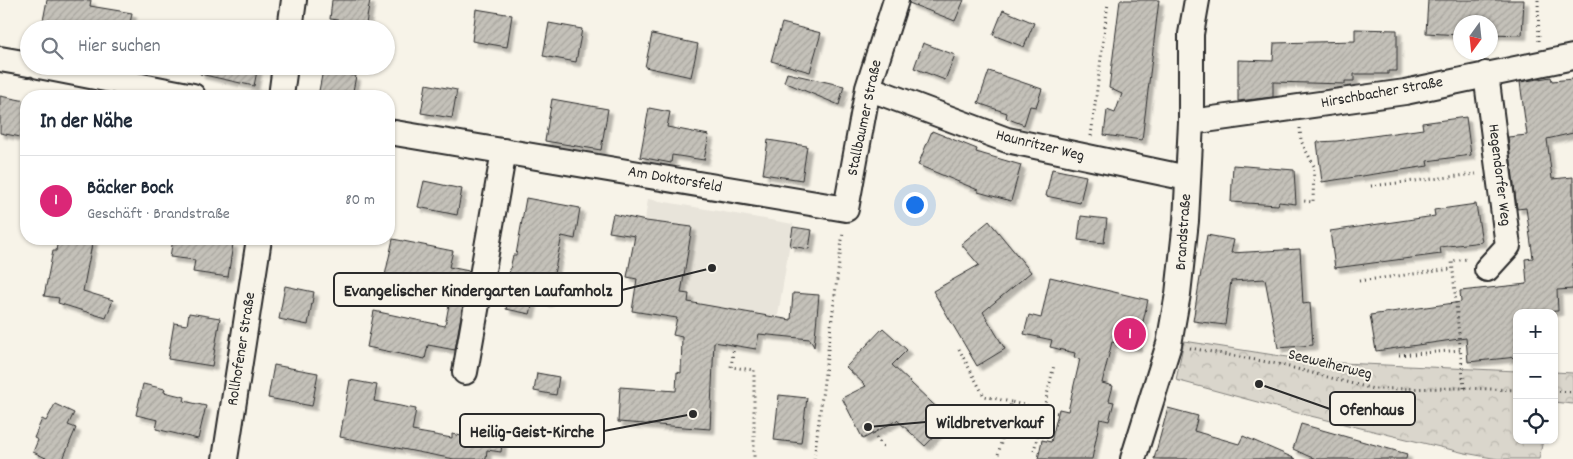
<!DOCTYPE html>
<html lang="de">
<meta charset="utf-8">
<style>
body{margin:0;font-family:Dekko,sans-serif;background:#f6f6f7;color:#1f2937}
.controls{position:absolute;right:15px;bottom:15px;display:grid;overflow:hidden;border-radius:10px;box-shadow:0 1px 4px #0004}
.controls button{width:45px;height:45px;display:grid;place-items:center;padding:0;border:0;border-bottom:1px solid #e0e1e3;background:#fff;color:#1f2937;font:25px sans-serif}
.compass{position:absolute;left:1453px;top:15px;width:45px;height:45px;border-radius:50%;background:#fff;box-shadow:0 1px 4px #0004;rotate:195deg}
.you{position:absolute;left:914px;top:204px;width:18px;height:18px;margin:-12px;border:4px solid #fff;border-radius:50%;background:#1a73e8;box-shadow:0 0 0 8px #1a73e833}
.badge{display:grid;place-items:center;width:32px;height:32px;border-radius:50%;background:#db2777;color:#fff;font-size:16px;font-weight:700}
.pin{position:absolute;translate:-50% -50%;border:2px solid #fff;box-shadow:0 1px 5px #0006}
.list{margin:0;padding:0;list-style:none}
h2{display:flex;justify-content:space-between;align-items:center;height:65px;margin:0;padding:0 20px;font-size:21px}
h2 small{font-size:16px;font-weight:400;color:#747a83}
.list li{display:grid;grid-template-columns:32px 1fr auto;gap:15px;align-items:center;box-sizing:border-box;height:90px;padding:0 20px;border-top:1px solid #e0e1e3}
.list b{display:block;font-size:19px;white-space:nowrap}
.list p{margin:0;font-size:16px;white-space:nowrap;color:#747a83}
.list em{font-size:16px;font-style:normal;color:#747a83}
.icon{flex:none;width:28px;height:28px;fill:none;stroke:currentColor;stroke-width:2;stroke-linecap:round;stroke-linejoin:round}
.map{position:relative;flex:none;width:1573px;height:459px;overflow:hidden}
.search{position:absolute;background:#fff;box-shadow:0 1px 4px #0004;left:20px;top:20px;width:375px;height:55px;display:flex;align-items:center;gap:12px;box-sizing:border-box;padding:0 18px;border-radius:28px;color:#747a83;font-size:19px}
.panel{position:absolute;background:#fff;box-shadow:0 1px 4px #0004;left:20px;top:90px;width:375px;height:155px;border-radius:20px}
.map>svg:first-child{display:block}
.built{fill:#e8e4da}
.park{fill:url(#park-crowns);stroke:#82807c}
.building{fill:url(#building-hatch);stroke:#2b2b2b;filter:url(#shadow)}
.lines{fill:none;stroke-linecap:round;stroke-linejoin:round}
.minor-casing{stroke:#2b2b2b;stroke-width:28}
.path{stroke:#2b2b2b;stroke-width:3;stroke-dasharray:1 4;stroke-linecap:butt}
.minor{stroke:#f7f3e8;stroke-width:24}
.labels{text-anchor:middle;dominant-baseline:central;stroke-width:4;stroke-linejoin:round;paint-order:stroke}
.street-label{font-size:16px;fill:#2b2b2b;stroke:#f7f3e8}
.leader{fill:none;stroke:#2b2b2b;stroke-width:2}
.callout-dot{fill:#2b2b2b;stroke:#f7f3e8;stroke-width:2}
.callout{fill:#f7f3e8;stroke:#2b2b2b;stroke-width:2}
.callout-label{font-size:18px;text-anchor:middle;font-weight:bold;fill:#2b2b2b}
</style>
<div class="map">
<svg width="1573" height="459" viewBox="0 0 1573 459">
<defs>
<pattern id="park-crowns" width="20" height="18" patternUnits="userSpaceOnUse" patternTransform="scale(1.25)"><rect width="20" height="18" fill="#dad6cc"/><path d="M2 6a3 3 0 1 1 6 0M12 15a3 3 0 1 1 6 0" fill="none" stroke="#bbb8af"/></pattern>
<pattern id="building-hatch" width="6" height="6" patternUnits="userSpaceOnUse" patternTransform="scale(1.25)"><rect width="6" height="6" fill="#c4c1b9"/><path d="M-1 1l2-2M0 6l6-6M5 7l2-2" fill="none" stroke="#a9a69f"/></pattern>
<filter id="shadow"><feDropShadow dx="4.5" dy="4.5" stdDeviation="1" flood-color="#0004"/></filter>
</defs>
<rect width="100%" height="100%" fill="#f7f3e8"/>
<filter id="ink" filterUnits="userSpaceOnUse"><feTurbulence type="fractalNoise" baseFrequency=".02" numOctaves="2"/><feDisplacementMap in="SourceGraphic" scale="10" xChannelSelector="R" yChannelSelector="G"/><feConvolveMatrix kernelMatrix="1 2 1 2 8 2 1 2 1" color-interpolation-filters="sRGB"/></filter>
<g filter="url(#ink)">
<path class="built" d="M648 199 793 224 777 321 762 315 756 349 709 341V356H681L682 337 673 335 677 318 632 311Z"/>
<path class="park" d="M1184 341 1319 362 1517 371V440H1543L1539 459H1498L1465 453 1298 413 1176 380Z
M1554 372 1573 373V404L1554 402Z"/>
<path class="building" d="M47 0H91L90 6 132 13 129 29H56L42 26Z
M332 0H370L366 24 330 19Z
M909 0H964L955 21 909 3Z
M1120 0H1159L1142 140 1104 135 1107 110 1115 113 1122 94 1109 88Z
M1428 0H1524L1522 35 1490 34V22H1460V35L1426 33Z
M476 9 512 15 507 47 472 41Z
M1003 10 1034 23 1024 47 993 35Z
M549 23 582 29 576 62 543 56Z
M782 23 821 33 810 72 771 61Z
M1355 29 1397 30V71H1388V74H1354V81H1345V84L1273 82V97L1238 101V60L1273 61 1274 43 1355 41Z
M652 34 698 44 691 77 645 67Z
M923 43 955 55 945 80 914 68Z
M200 66H258L254 86 200 74Z
M323 70 356 76 352 96H318Z
M989 71 1042 89 1036 107 1030 106 1024 125 1006 118 1007 113 978 103Z
M787 73 844 86 839 105 784 82Z
M1551 77 1552 81 1573 79V133L1547 139 1552 179 1573 177V289L1557 290 1558 311 1517 313V357L1468 362 1466 338 1376 351 1370 315 1461 302 1460 291 1527 284 1525 259 1533 258 1526 208 1517 209 1508 137 1527 135 1520 82Z
M426 84 457 90 452 118 421 113Z
M0 96 26 101V138L0 133Z
M552 99 608 109 601 150 545 141Z
M649 108 670 112 667 127 709 135 704 160 672 155 671 163 640 157Z
M1466 117 1471 155 1427 161 1428 166 1322 182 1317 142 1337 141 1423 129 1422 123Z
M932 131 977 149 976 152 1021 165 1011 201 978 192V190L918 165Z
M768 140 807 146 802 180 763 174Z
M1233 165 1294 170 1296 204 1279 202 1278 205 1231 202Z
M1052 169 1086 176 1080 203 1046 196Z
M424 181 462 189 457 215 418 207Z
M526 198 580 208 575 239 562 236 548 302 534 299 530 314 506 309 510 294 505 293 513 255H516Z
M1476 204 1482 242 1440 247 1441 254 1335 268 1330 231 1435 216 1434 210Z
M613 214 646 221 692 227 681 293 689 294 688 302 791 320 793 293 819 295 814 347 810 339 759 334 756 349 714 342 710 429 618 422 620 387 676 391 677 372 681 373 682 337 673 335 677 318 632 311 637 279 627 277 635 236 609 232Z
M1081 216 1107 219 1104 243 1078 240Z
M989 221 1031 272 983 312 1005 349 977 366 933 291 979 265 961 244Z
M793 227 812 230 809 249 790 246Z
M1207 235 1234 240 1231 253 1300 249 1303 304 1310 303 1313 345 1278 348 1265 279 1231 281 1225 325 1193 321Z
M58 239H93L83 291 113 300 106 318 58 303 59 298 44 296 53 251H56Z
M173 239H211V241L233 244 228 277 193 272 195 260 170 257Z
M393 239 453 251 449 267 469 271 455 350 428 345 425 359 367 347 374 311 445 326 451 294 384 280Z
M1050 277 1148 300 1137 347 1112 342 1102 383 1113 386 1109 401 1114 402 1109 421 1100 419 1092 459H1038L1042 440 1051 442 1059 409 1068 411 1080 359 1074 358 1075 353 1050 347 1052 340 1024 334 1029 315 1041 318Z
M285 286 314 292 308 325 279 319Z
M189 313 220 318 212 366 168 359 174 323 187 325Z
M883 328 907 350 892 365 950 420 925 446 897 420 863 439 842 398 866 386 846 367Z
M274 365 318 373 312 406 268 398Z
M537 373 559 377 556 395 534 391Z
M350 380 377 385 374 401 416 409 412 431 452 438V434L471 438 473 422 504 426 501 452 487 450 486 459H454L340 437Z
M143 384 165 389 164 392 185 397 184 401 206 406 198 439 156 429 158 420 136 415Z
M779 395 807 398 801 443 774 440Z
M55 404 74 413 68 425 76 428 63 459H48L33 452 38 440 34 438 42 419 46 421Z
M1168 408 1198 416 1194 431 1239 444 1243 436 1296 459H1154Z
M1301 424 1407 454 1406 459H1316L1308 456 1293 449Z"/>
<g class="lines">
<g class="minor-casing">
<path id="minor" d="M290 29 294 0
M0 59 29 64
M39 66 193 96
M1486 74 1508 246 1487 269
M868 88 1007 140 1187 178
M281 96 285 66
M1191 122 1405 92 1573 57
M389 132 846 209 868 88 896 0
M465 372 504 151
M225 459 259 239
M1133 459 1169 344 1178 294 1186 221 1191 122V34L1197 0"/>
</g>
<path class="path" d="M1538 0 1539 42
M1300 128 1301 141 1314 166 1313 202 1304 201
M1091 136 1108 3
M1371 186 1476 174
M1359 281 1452 269
M1139 339 1147 341
M734 346 731 367 754 370V459
M1190 348 1278 364 1373 389 1464 388 1517 390
M959 349 984 396 1011 402
M1399 355 1461 350
M1464 388 1452 261 1468 259
M1554 391 1573 392
M873 434 885 449
M1034 451 1054 365
M814 459 843 232
M997 459 1011 402 1058 413"/>
<use href="#minor" class="minor"/>
</g>
</g>
<g class="labels">
<g class="street-label">
<text transform="translate(1382 93) rotate(-10)">Hirschbacher Straße</text>
<text transform="translate(865 118) rotate(-78)">Stallbaumer Straße</text>
<text transform="translate(1040 146) rotate(14)">Haunritzer Weg</text>
<text transform="translate(1499 175) rotate(83)">Hegendorfer Weg</text>
<text transform="translate(675 180) rotate(10)">Am Doktorsfeld</text>
<text transform="translate(1184 232) rotate(-86)">Brandstraße</text>
<text transform="translate(242 349) rotate(-81)">Rollhofener Straße</text>
<text transform="translate(1330 365) rotate(14)">Seeweiherweg</text>
</g>
</g>
<path class="leader" d="M712 268L622 290M1259 384L1330 409M868 427L926 422M693 414L604 431"/>
<g class="callout-dot">
<circle cx="712" cy="268" r="5"/>
<circle cx="1259" cy="384" r="5"/>
<circle cx="868" cy="427" r="5"/>
<circle cx="693" cy="414" r="5"/>
</g>
<g class="callout">
<rect x="334" y="273" width="288" height="33" rx="5"/>
<rect x="1330" y="392" width="85" height="33" rx="5"/>
<rect x="926" y="405" width="128" height="33" rx="5"/>
<rect x="460" y="414" width="144" height="33" rx="5"/>
</g>
<g class="callout-label">
<text x="478" y="296">Evangelischer Kindergarten Laufamholz</text>
<text x="1372" y="415">Ofenhaus</text>
<text x="990" y="428">Wildbretverkauf</text>
<text x="532" y="437">Heilig-Geist-Kirche</text>
</g>
</svg>
<div class="controls">
<button>+</button>
<button>−</button>
<button><svg class="icon" aria-label="locate" viewBox="0 0 24 24"><circle cx="12" cy="12" r="6"/><path d="M12 2v4M12 18v4M2 12h4M18 12h4"/></svg></button>
</div>
<svg class="compass" viewBox="-18 -18 36 36"><path d="M0-13l5 13h-10z" fill="#e53935"/><path d="M0 13l5-13h-10z" fill="#747a83"/></svg>
<div class="you"></div>
<div class="pin badge" style="left:1130px;top:334px">1</div>
<div class="search"><svg class="icon" aria-label="search" viewBox="0 0 24 24"><circle cx="10" cy="10" r="6"/><path d="M15 15l6 6"/></svg>Hier suchen</div>
<section class="panel">
<h2>In der Nähe<small></small></h2>
<ul class="list">
<li><span class="badge">1</span><div><b>Bäcker Bock</b><p>Geschäft · Brandstraße</p></div><em>80 m</em></li>
</ul>
</section>
</div>
